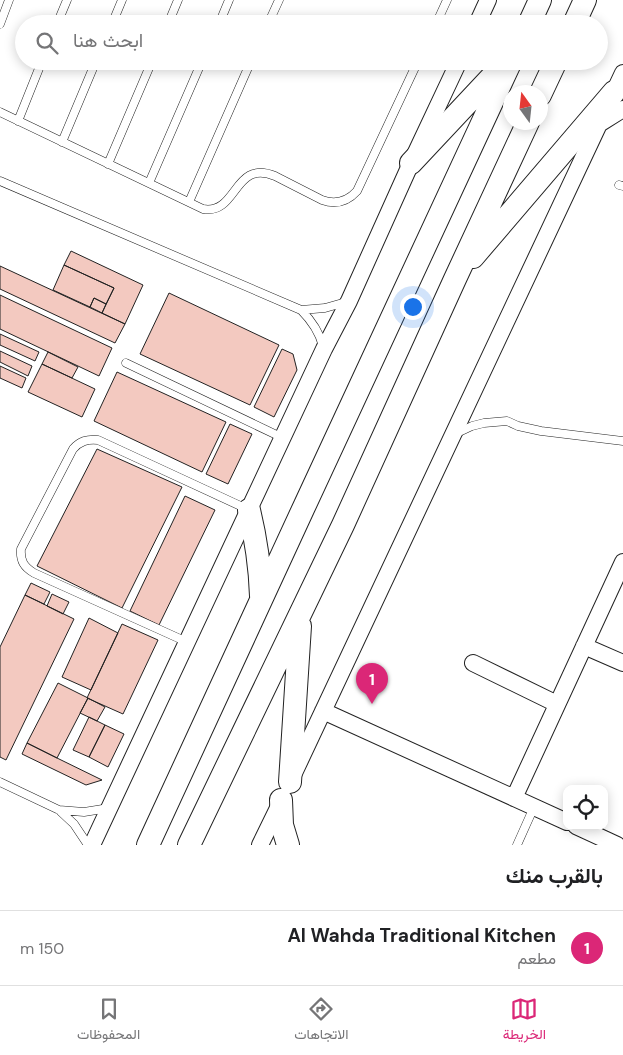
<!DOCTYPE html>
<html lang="ar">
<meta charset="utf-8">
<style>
body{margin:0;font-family:"DM Sans",Vazirmatn,sans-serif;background:#f6f6f6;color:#202124;direction:rtl}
.controls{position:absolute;right:15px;bottom:15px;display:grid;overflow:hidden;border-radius:10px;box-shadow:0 2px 12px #0003}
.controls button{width:45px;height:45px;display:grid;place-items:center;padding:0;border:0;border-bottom:1px solid #e0e0e0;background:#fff;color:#202124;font:25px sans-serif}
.compass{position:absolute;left:503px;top:85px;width:45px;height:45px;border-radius:50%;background:#fff;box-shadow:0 2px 12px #0003;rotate:345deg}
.you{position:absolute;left:412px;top:306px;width:18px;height:18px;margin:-12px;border:4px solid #fff;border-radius:50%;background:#1a73e8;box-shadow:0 0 0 8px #1a73e833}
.badge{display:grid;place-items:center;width:32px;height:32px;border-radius:50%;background:#db2777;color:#fff;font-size:16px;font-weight:700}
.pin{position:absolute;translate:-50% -41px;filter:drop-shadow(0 1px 2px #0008)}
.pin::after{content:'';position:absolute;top:26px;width:18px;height:15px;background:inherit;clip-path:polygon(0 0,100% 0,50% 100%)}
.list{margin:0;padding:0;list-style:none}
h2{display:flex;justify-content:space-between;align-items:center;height:65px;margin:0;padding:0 20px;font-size:21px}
h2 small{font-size:16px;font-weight:400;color:#757577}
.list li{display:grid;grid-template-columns:32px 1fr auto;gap:15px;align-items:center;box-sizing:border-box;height:75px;padding:0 20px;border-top:1px solid #e0e0e0}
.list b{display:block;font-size:19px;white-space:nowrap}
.list p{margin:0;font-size:16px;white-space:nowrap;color:#757577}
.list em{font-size:16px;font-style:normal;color:#757577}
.icon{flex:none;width:28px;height:28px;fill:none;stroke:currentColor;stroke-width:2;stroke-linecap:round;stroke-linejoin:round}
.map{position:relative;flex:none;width:623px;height:845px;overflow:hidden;direction:ltr}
.search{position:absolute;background:#fff;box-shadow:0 2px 12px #0003;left:15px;right:15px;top:15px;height:55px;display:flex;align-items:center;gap:12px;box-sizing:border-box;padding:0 18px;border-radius:28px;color:#757577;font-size:19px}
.sheet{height:140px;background:#fff}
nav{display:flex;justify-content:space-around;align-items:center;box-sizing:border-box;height:70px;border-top:1px solid #e0e0e0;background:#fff;font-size:14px;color:#757577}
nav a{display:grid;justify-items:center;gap:2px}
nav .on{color:#db2777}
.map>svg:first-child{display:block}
.building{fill:#f3c9c0;stroke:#222}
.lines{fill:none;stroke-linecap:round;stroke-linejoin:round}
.lane-casing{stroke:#222;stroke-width:9}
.street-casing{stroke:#222;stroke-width:18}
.secondary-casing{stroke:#222;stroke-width:24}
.lane{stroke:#fff;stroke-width:8}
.street{stroke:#fff;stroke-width:16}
.secondary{stroke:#fff;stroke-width:22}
</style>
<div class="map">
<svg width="623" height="845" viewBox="0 0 623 845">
<rect width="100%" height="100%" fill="#fff"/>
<path class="building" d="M71 251 143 285 125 324 102 313 114 288 64 265Z
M64 265 114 288 106 304 94 298 90 307 53 290Z
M0 266 125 324 115 343 0 289Z
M169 293 279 345 250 405 140 354Z
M0 295 112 348 99 376 0 329Z
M94 298 106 304 102 313 90 307Z
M0 334 39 352 35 361 0 345Z
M282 349 293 354 297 370 274 417 254 407Z
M0 351 32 366 28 376 0 362Z
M48 352 78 367 72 378 42 364Z
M42 364 95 389 82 417 28 392Z
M0 366 26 378 22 388 0 378Z
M117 372 226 422 202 472 94 421Z
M230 424 252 434 228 484 206 474Z
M97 449 182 487 122 608 37 566Z
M185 496 215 510 159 625 130 611Z
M31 583 50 592 44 604 25 595Z
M52 594 69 602 63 614 47 606Z
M25 595 74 619 6 760 0 757V647Z
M89 618 118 633 91 690 62 677Z
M122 624 158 640 123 714 87 698Z
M58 683 88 698 57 758 27 743Z
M88 698 105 707 97 721 80 713Z
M89 717 105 725 89 757 73 750Z
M105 725 124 734 108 767 89 757Z
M27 743 57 758 102 780 86 785 22 754Z"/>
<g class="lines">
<g class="lane-casing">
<path id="lane" d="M0 24 9 0
M57 24 67 0
M112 24 122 0
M168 24 178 0
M219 24 229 0
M268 24 279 0
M436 24 447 0
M0 112 203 209C238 215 233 159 275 176L322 200C336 205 347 202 357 191L418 61
M18 121 42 61
M62 142 96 61
M108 164 152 61
M0 181 301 310C312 321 319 331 323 346
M149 183 202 61
M619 185 623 186
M189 202 251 61
M301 310 325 308 346 302
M126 363 283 438
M457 433 472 426 484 423 507 421 518 426 541 431 623 441
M187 642 34 573C24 567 20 561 21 549L73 449C80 441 87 439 98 440L247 509
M0 782 59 810 74 824 88 845
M59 810 84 812 109 808
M517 845 534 807"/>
</g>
<g class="street-casing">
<path id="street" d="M477 24 488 0
M599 124 623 109
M584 646 623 663
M473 663 557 704
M323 711 567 822
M294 773 623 73
M514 798 623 562
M576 826 617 845
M92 845 324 349 349 301 411 163 459 61
M260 845 280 804"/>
</g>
<g class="secondary-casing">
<path id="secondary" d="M529 24 540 0
M574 24 585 0
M540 95 556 61
M411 163 502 66
M473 257 614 92
M249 510C256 539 260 566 261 596
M290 782 300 626
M281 800 282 825 288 845
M148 845 304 507 511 61
M189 845 343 525 455 279 528 122"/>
</g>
<use href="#lane" class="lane"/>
<use href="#street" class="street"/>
<use href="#secondary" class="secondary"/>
</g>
</svg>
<div class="controls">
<button><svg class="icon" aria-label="locate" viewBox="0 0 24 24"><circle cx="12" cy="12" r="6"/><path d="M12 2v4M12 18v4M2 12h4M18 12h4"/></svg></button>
</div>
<svg class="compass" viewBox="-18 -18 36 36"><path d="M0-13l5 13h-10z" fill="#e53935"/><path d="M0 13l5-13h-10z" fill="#757577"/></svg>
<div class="you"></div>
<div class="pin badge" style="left:372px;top:704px">1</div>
<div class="search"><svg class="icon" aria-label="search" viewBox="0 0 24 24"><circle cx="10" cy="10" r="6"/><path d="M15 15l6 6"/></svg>ابحث هنا</div>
</div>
<section class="sheet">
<h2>بالقرب منك<small></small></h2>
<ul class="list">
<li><span class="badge">1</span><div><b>Al Wahda Traditional Kitchen</b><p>مطعم</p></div><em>150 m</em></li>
</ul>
</section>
<nav>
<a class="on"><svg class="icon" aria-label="map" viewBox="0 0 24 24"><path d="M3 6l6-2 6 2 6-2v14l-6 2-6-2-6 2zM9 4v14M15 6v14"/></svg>الخريطة</a>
<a><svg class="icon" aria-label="directions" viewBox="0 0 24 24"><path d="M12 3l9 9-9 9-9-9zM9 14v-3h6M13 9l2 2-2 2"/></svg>الاتجاهات</a>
<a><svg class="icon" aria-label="saved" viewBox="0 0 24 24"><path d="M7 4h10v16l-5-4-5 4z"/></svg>المحفوظات</a>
</nav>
